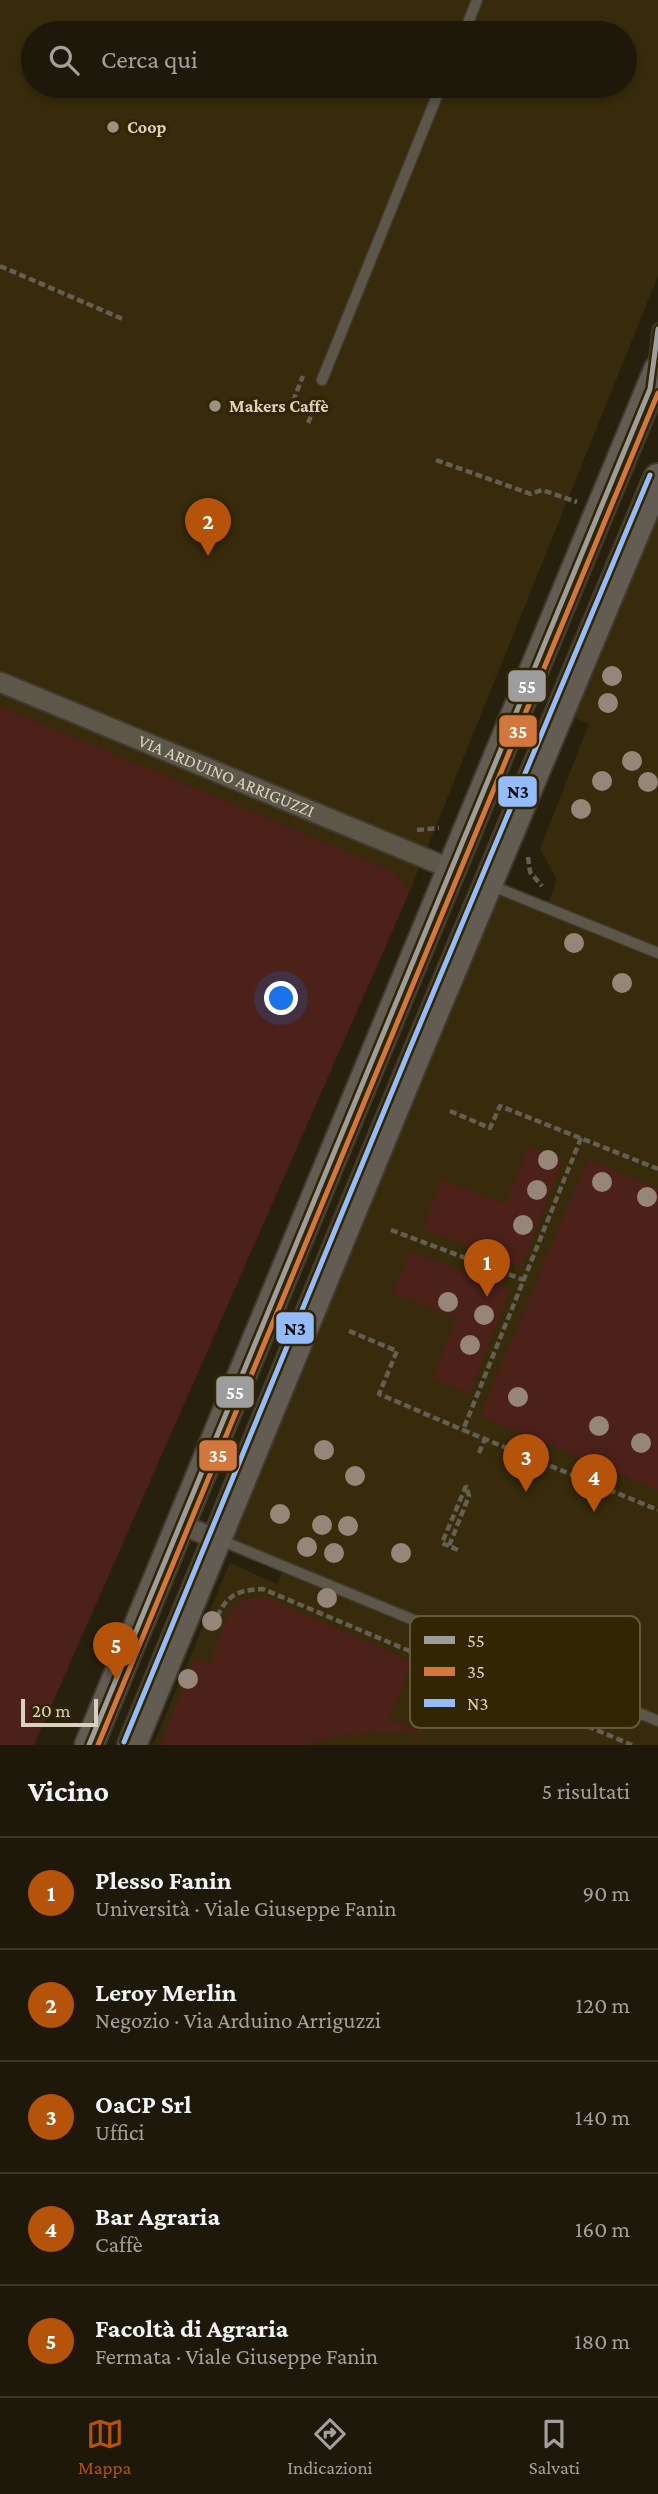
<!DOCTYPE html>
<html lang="it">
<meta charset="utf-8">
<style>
body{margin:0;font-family:"Crimson Pro",serif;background:#2a2517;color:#f1f3f6}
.scale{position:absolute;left:21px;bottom:18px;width:77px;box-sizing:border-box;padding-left:7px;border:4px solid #d9d1be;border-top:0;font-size:19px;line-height:24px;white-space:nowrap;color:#d9d1be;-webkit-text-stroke:5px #322501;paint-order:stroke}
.you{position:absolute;left:282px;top:999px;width:24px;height:24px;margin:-18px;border:5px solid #fff;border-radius:50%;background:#1a73e8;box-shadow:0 0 0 10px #1a73e833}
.badge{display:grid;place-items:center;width:46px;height:46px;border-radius:50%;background:#b45309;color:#fff;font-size:23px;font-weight:700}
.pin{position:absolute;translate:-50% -58px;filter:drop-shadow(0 2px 4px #0008)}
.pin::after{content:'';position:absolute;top:37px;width:24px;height:21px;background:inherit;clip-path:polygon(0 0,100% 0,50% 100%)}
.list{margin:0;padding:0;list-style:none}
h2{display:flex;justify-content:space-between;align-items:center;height:91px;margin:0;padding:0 28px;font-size:30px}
h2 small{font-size:23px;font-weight:400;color:#a0a09c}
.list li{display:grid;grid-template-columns:46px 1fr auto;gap:21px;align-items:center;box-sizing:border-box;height:112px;padding:0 28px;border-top:2px solid #3b372a}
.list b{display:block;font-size:26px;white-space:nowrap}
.list p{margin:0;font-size:23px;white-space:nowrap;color:#a0a09c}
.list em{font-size:23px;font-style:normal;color:#a0a09c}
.icon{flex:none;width:38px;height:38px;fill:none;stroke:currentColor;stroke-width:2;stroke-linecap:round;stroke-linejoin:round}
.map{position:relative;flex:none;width:658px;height:1745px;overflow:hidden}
.search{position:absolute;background:#1d1809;box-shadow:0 4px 10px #0003;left:21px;right:21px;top:21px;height:77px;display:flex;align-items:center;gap:18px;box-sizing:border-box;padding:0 24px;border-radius:38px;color:#a0a09c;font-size:26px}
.sheet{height:651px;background:#1d1809}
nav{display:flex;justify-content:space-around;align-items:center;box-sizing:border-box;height:98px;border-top:2px solid #3b372a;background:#1d1809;font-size:19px;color:#a0a09c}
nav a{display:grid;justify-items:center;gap:4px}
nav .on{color:#b45309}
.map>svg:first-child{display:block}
.built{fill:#372b0b;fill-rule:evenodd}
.green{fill:#4c211a}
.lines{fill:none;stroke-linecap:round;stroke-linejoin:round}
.service-casing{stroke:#403b2e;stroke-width:13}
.minor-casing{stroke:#403b2e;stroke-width:23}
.secondary-casing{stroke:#403b2e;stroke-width:32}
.path{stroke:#635f52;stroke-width:4.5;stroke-dasharray:7 3.5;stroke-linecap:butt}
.service{stroke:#5d574a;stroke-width:10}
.minor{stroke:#5d574a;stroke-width:19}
.secondary{stroke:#635c53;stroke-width:28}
.bus-1-casing{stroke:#322501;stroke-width:10}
.bus-2-casing{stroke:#322501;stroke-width:10}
.bus-3-casing{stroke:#322501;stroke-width:10}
.bus-1{stroke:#9d9d9d;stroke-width:5}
.bus-2{stroke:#d2783f;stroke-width:5}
.bus-3{stroke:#94bbfa;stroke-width:5}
.tree{fill:#968579}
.poi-dot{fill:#9b9380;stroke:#322501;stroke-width:2.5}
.labels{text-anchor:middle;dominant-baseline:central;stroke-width:7;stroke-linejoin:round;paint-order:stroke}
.poi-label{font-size:18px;font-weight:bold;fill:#d9d1be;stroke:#322501;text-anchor:start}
.street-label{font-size:18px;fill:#d9d1be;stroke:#322501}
.key{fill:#322501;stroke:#64593a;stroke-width:2}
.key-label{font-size:19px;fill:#d9d1be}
.line-badge{stroke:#322501;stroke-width:2.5}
.badge-label{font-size:19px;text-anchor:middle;font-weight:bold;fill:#fff}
.pale-badge-label{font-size:19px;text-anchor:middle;font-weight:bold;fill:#111}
</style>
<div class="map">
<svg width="658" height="1745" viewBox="0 0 658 1745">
<rect width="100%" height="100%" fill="#27200c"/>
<path class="built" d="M0 0H658V276L409 893 396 872 0 706ZM33 33H625V86H33Z
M658 479V1745H153L230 1563 277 1584 284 1567 216 1539 488 884 547 906 557 880 540 849 589 724 550 707Z"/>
<path class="green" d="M0 706 396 872 409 893 34 1745H0Z
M529 1146 563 1160 521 1267 423 1229 442 1179 506 1204Z
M588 1159 658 1188V1490L480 1416Z
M410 1251 510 1290 469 1394 432 1379 456 1318 393 1294Z
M265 1596 412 1662 389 1719 426 1734C389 1733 340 1731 305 1745H160L195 1658 209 1664 230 1610 242 1600Z"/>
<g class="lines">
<g class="service-casing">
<path id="service" d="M464 33 477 0
M653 370 658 329
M322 380 441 86
M490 885 658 953
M220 1540 658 1721"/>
</g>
<g class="minor-casing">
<g id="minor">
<path id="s1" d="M0 682 451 869"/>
<path d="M180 1524 216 1539"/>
</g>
</g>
<g class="secondary-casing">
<path id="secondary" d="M89 1745 658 370
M132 1745 416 1056 658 478"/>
</g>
<path class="path" d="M0 266 125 320
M293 401 303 376
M308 423 314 409
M436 460 531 494 542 490 577 502
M417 830 439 828
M528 857 530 872 542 886
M450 1111 490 1128 500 1106 658 1169
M581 1138 463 1430 658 1510
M391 1230 524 1280
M349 1331 397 1351 379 1394 463 1430
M479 1453 485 1439
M449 1546 442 1543 466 1486
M458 1550 449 1546 469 1496 466 1485
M213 1626C225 1598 232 1590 263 1589L632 1745"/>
<use href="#service" class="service"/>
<use href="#minor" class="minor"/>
<use href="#secondary" class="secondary"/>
<g class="bus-1-casing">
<path id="bus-1" d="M89 1745 650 389 658 329"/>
</g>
<g class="bus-2-casing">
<path id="bus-2" d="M98 1745 658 393"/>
</g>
<g class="bus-3-casing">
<path id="bus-3" d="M124 1742 408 1053 650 475"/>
</g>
<use href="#bus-1" class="bus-1"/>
<use href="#bus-2" class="bus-2"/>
<use href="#bus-3" class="bus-3"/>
</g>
<g class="tree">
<circle cx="612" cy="676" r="10"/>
<circle cx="608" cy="703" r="10"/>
<circle cx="632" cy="761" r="10"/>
<circle cx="602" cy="781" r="10"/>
<circle cx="648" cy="782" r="10"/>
<circle cx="581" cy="809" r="10"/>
<circle cx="574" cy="943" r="10"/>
<circle cx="622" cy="983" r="10"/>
<circle cx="548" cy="1160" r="10"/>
<circle cx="602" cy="1182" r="10"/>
<circle cx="537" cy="1190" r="10"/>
<circle cx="647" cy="1197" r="10"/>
<circle cx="523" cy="1225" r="10"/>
<circle cx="448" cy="1302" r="10"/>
<circle cx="484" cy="1315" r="10"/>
<circle cx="470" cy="1345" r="10"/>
<circle cx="518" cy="1397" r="10"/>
<circle cx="599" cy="1426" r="10"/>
<circle cx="641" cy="1443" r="10"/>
<circle cx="324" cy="1450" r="10"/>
<circle cx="355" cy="1476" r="10"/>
<circle cx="280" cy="1514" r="10"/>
<circle cx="322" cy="1525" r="10"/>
<circle cx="348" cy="1526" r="10"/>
<circle cx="307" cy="1547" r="10"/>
<circle cx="334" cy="1553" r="10"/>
<circle cx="401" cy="1553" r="10"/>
<circle cx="327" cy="1598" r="10"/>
<circle cx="212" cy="1621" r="10"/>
<circle cx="188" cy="1679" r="10"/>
</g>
<g class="poi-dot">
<circle cx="113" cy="127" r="7"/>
<circle cx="215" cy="406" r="7"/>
</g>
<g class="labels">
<g class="poi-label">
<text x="127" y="127">Coop</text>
<text x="229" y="406">Makers Caffè</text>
</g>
<g class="street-label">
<text stroke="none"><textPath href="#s1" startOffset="245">VIA ARDUINO ARRIGUZZI</textPath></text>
</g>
</g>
<rect x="410" y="1616" width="230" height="112" rx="10" class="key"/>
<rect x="424" y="1636" width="31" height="8" fill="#9d9d9d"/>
<rect x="424" y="1667" width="31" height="9" fill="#d2783f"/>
<rect x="424" y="1699" width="31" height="8" fill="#94bbfa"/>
<g class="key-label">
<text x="467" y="1647">55</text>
<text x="467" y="1678">35</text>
<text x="467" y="1710">N3</text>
</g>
<g class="line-badge">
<rect x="507" y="669" width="40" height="34" rx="7" fill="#9d9d9d"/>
<rect x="498" y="714" width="40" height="34" rx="7" fill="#d2783f"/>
<rect x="497" y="775" width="41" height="33" rx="7" fill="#94bbfa"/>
<rect x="275" y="1311" width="40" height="34" rx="7" fill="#94bbfa"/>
<rect x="215" y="1375" width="40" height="34" rx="7" fill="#9d9d9d"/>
<rect x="198" y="1439" width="40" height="33" rx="7" fill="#d2783f"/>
</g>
<g class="badge-label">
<text x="527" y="693">55</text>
<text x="518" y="738">35</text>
<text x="235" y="1399">55</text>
<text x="218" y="1462">35</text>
</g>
<g class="pale-badge-label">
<text x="518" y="798">N3</text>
<text x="295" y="1335">N3</text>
</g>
</svg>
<div class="scale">20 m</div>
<div class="you"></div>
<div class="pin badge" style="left:487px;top:1297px">1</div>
<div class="pin badge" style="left:208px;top:556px">2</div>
<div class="pin badge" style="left:526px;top:1492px">3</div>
<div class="pin badge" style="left:594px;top:1512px">4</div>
<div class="pin badge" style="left:116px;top:1680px">5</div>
<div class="search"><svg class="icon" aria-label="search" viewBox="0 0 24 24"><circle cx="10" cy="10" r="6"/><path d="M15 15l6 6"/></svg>Cerca qui</div>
</div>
<section class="sheet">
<h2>Vicino<small>5 risultati</small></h2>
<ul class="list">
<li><span class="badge">1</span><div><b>Plesso Fanin</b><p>Università · Viale Giuseppe Fanin</p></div><em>90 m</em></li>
<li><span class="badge">2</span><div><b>Leroy Merlin</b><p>Negozio · Via Arduino Arriguzzi</p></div><em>120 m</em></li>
<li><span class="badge">3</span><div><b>OaCP Srl</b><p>Uffici</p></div><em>140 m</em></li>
<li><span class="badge">4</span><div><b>Bar Agraria</b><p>Caffè</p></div><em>160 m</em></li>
<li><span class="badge">5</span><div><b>Facoltà di Agraria</b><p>Fermata · Viale Giuseppe Fanin</p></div><em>180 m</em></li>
</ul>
</section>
<nav>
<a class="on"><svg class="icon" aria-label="map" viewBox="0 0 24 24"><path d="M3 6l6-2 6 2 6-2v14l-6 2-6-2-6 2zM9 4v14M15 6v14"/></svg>Mappa</a>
<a><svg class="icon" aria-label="directions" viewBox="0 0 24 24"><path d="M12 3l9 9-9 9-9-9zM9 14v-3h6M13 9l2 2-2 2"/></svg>Indicazioni</a>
<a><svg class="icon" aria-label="saved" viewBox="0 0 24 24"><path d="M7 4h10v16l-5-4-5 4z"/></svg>Salvati</a>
</nav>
